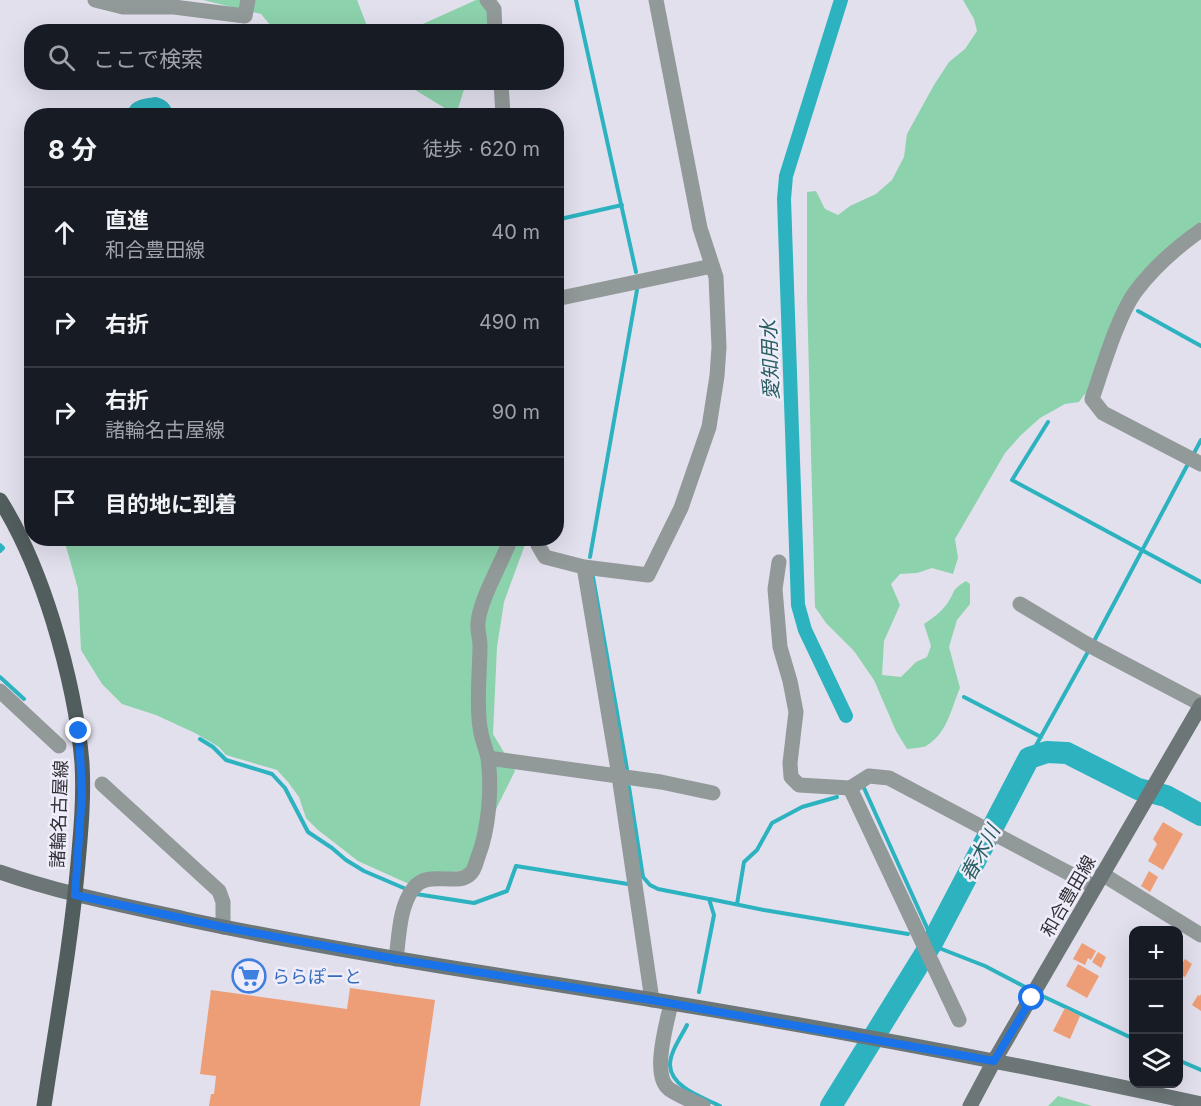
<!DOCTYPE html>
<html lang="ja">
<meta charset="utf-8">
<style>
body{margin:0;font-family:Inter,"Noto Sans JP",sans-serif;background:#20242c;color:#f1f3f6}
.controls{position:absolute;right:18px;bottom:18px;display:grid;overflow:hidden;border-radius:12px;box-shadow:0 6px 24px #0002}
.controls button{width:54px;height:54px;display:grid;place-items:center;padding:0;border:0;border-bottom:2px solid #363941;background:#171b24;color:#f1f3f6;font:30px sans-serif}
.stop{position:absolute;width:18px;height:18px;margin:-14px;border:4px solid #1a73e8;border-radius:50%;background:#fff}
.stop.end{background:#1a73e8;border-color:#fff;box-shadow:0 2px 6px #0008}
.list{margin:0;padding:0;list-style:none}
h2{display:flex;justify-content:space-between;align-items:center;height:78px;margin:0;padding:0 24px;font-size:26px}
h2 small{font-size:20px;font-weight:400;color:#9ea1a6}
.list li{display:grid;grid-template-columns:39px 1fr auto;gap:18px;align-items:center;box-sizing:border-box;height:90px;padding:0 24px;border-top:2px solid #363941}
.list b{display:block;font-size:22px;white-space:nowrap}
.list p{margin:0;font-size:20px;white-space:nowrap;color:#9ea1a6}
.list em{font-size:20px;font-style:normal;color:#9ea1a6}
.icon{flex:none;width:33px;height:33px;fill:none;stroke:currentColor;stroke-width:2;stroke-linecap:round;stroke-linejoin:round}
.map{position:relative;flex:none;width:1201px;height:1106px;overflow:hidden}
.search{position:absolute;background:#171b24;box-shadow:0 6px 24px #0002;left:24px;top:24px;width:540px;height:66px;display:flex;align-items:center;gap:15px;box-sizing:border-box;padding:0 21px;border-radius:24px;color:#9ea1a6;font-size:22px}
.panel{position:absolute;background:#171b24;box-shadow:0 6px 24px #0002;left:24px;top:108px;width:540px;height:438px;border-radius:24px}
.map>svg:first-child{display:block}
.green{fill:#8cd2ac}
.water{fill:#2cb3bf}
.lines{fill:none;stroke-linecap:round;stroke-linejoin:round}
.stream{stroke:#2cb3bf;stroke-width:4}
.canal{stroke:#2cb3bf;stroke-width:14}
.river{stroke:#2cb3bf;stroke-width:22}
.building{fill:#ee9e76}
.street{stroke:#929999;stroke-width:15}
.secondary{stroke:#6c7676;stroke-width:15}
.primary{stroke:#525d5e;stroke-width:15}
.route{stroke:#1a73e8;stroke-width:8}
.labels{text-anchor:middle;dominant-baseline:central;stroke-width:5;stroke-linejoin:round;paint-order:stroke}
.street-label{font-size:18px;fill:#303034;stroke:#efedfa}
.shop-label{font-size:18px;fill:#366cbe;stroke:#efedfa;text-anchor:start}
.water-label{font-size:20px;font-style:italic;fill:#295d62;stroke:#efedfa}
</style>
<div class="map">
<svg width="1201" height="1106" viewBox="0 0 1201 1106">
<rect width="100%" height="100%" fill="#e2e0ed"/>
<path class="green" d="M203 0H357L369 31H275L261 14Z
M476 0H481L490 12V31L405 32Z
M963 0H1201V222L1174 243 1144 273 1090 392 1084 395 1079 402 1065 404 1040 418 1021 435 1005 453 955 539 958 558 953 574 932 568 917 573 900 574 891 584 900 605 884 641 882 675 901 677 916 662 927 657 931 646 924 624C933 618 941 612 947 604 956 591 950 591 966 581L970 584V604L957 620 949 647 960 688C951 708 948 733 926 746 921 748 913 748 907 749L896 731 874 680 854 651 826 623 815 607 807 296V192L816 191 825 209 838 215 850 206 876 194 892 180 904 157 907 134 934 85 949 62 965 49 977 31 974 19Z
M404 83H466L456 115Z
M64 539H527L504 602 497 647 493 734 515 771 466 869C443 877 428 865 409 884L358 861 318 830 306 818 299 797 288 782 277 770 226 755 219 747 195 733 156 715 122 704 102 684 81 650 78 589Z
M1058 1096 1092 1106H1048Z"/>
<path class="water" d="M156 97C165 99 173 105 172 115H127C129 100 142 99 156 97Z"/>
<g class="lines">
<path class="stream" d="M576 0 636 272
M56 116 62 112 76 116
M556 220 622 205
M1138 311 1201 346
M1048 422 1012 480 1201 582
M1193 455 1201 440
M0 545 3 548 0 551
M590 557 637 290
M593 577 627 769
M1093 643 1189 462
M0 677 24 699
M964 697 1041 737
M200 739 213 747 226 760 272 774 285 788 308 832 332 848 346 860 364 871 406 889
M1029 758 1089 650
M629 787 643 877 650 885 658 889 709 899 714 915 699 992
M864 788 933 941 939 948 985 966 1031 990
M416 894 474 903 507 891 516 866 628 884
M710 899 764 910 908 934
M737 904 744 862 757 850 772 823 802 807 837 797
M1038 994 1134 1039
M687 1025C681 1037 670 1052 670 1065 671 1088 704 1098 720 1106
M1178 1060 1201 1070"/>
<path class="canal" d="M841 0 786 176 784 199 798 605 805 630 846 716"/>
<path class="river" d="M831 1106 933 941 1029 758 1047 752 1067 753 1138 789 1166 796 1201 815"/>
</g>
<path class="building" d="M1163 822 1183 834 1163 870 1148 861 1157 844 1153 839Z
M1149 871 1158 877 1150 892 1141 886Z
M1082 943 1096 951 1091 960 1088 958 1085 965 1073 959Z
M1098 952 1106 957 1101 968 1092 962Z
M1185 959 1192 964 1185 977 1178 974V970Z
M1078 964 1099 976 1087 998 1066 986Z
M350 988 435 1000 420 1106H209L211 1094H214L216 1076 200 1074 211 990 347 1009Z
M1201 994V1011L1192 1005 1198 995 1200 996Z
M1065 1008 1080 1016 1070 1039 1053 1031Z"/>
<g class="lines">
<path class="street" d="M95 0 123 7H174L245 16 248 0
M487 0 494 9 495 32
M501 82 503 116
M1201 230C1177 247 1154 267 1136 291 1118 315 1102 370 1092 399L1103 413 1201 464
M556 299 712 266
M539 538 538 545 545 557 584 567 648 575 681 508 709 427 717 376 719 347 716 277 700 228 656 0
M779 562 775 589 780 647 790 681 796 712 790 763 791 777 799 785 850 788 869 776 889 778 1095 887
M584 567 619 776 652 1000
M1020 604 1085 643 1201 704
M0 691 59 746
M488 758 661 782 713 793
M102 784 219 891 223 902V927
M850 788 959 1020
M1102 874 1201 935
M396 959C399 938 399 907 413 889 428 868 458 888 471 873 475 869 476 862 478 857 489 828 492 789 488 758 486 748 481 738 480 727 476 705 480 669 480 645 480 638 477 630 478 623 480 598 502 563 511 538
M671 1003C667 1023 651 1075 669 1089 679 1096 692 1101 703 1106"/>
<path class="secondary" d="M0 872C60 893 122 905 185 919 307 945 430 965 554 984 771 1018 987 1057 1201 1104
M970 1106 994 1061 1201 705"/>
<path class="primary" d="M0 500C24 538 40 579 53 621 67 667 78 714 82 763 84 796 81 830 78 863 71 944 56 1025 44 1106"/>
</g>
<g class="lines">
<path class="route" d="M79 731 82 794 75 895 223 927 396 959 652 1000 994 1061 1032 998"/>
</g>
<defs>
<g id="supermarket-ring" transform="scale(1.725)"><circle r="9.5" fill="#efedfa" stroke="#3f7fe0" stroke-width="1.5"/><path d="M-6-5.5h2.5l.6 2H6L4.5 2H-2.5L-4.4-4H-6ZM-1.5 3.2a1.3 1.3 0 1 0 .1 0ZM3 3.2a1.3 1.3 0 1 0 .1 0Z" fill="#3f7fe0"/></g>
</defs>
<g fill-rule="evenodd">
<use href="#supermarket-ring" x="249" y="976"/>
</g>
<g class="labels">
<g class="street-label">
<text transform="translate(59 814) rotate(-88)">諸輪名古屋線</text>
<text transform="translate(1068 896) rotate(-60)">和合豊田線</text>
</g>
<g class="shop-label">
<text x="272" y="976">ららぽーと</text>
</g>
<g class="water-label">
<text transform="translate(770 360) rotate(-92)">愛知用水</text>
<text transform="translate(980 853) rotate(-62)">春木川</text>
</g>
</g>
</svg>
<div class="controls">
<button>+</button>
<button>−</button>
<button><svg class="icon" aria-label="layers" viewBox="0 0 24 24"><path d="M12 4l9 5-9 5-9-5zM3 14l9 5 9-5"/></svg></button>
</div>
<div class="stop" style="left:1032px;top:998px"></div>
<div class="stop end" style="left:79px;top:731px"></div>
<div class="search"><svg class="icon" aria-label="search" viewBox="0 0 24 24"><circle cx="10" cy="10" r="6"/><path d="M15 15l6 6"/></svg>ここで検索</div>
<section class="panel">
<h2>8 分<small>徒歩 · 620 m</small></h2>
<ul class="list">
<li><svg class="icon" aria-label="ahead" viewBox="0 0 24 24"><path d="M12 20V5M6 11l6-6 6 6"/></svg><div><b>直進</b><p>和合豊田線</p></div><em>40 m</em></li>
<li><svg class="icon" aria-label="right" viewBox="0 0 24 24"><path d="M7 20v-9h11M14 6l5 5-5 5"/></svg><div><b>右折</b></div><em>490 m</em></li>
<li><svg class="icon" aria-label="right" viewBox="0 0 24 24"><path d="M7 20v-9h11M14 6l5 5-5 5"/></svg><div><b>右折</b><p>諸輪名古屋線</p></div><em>90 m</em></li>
<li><svg class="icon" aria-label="arrive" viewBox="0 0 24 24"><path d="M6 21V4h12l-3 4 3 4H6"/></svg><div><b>目的地に到着</b></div></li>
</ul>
</section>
</div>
